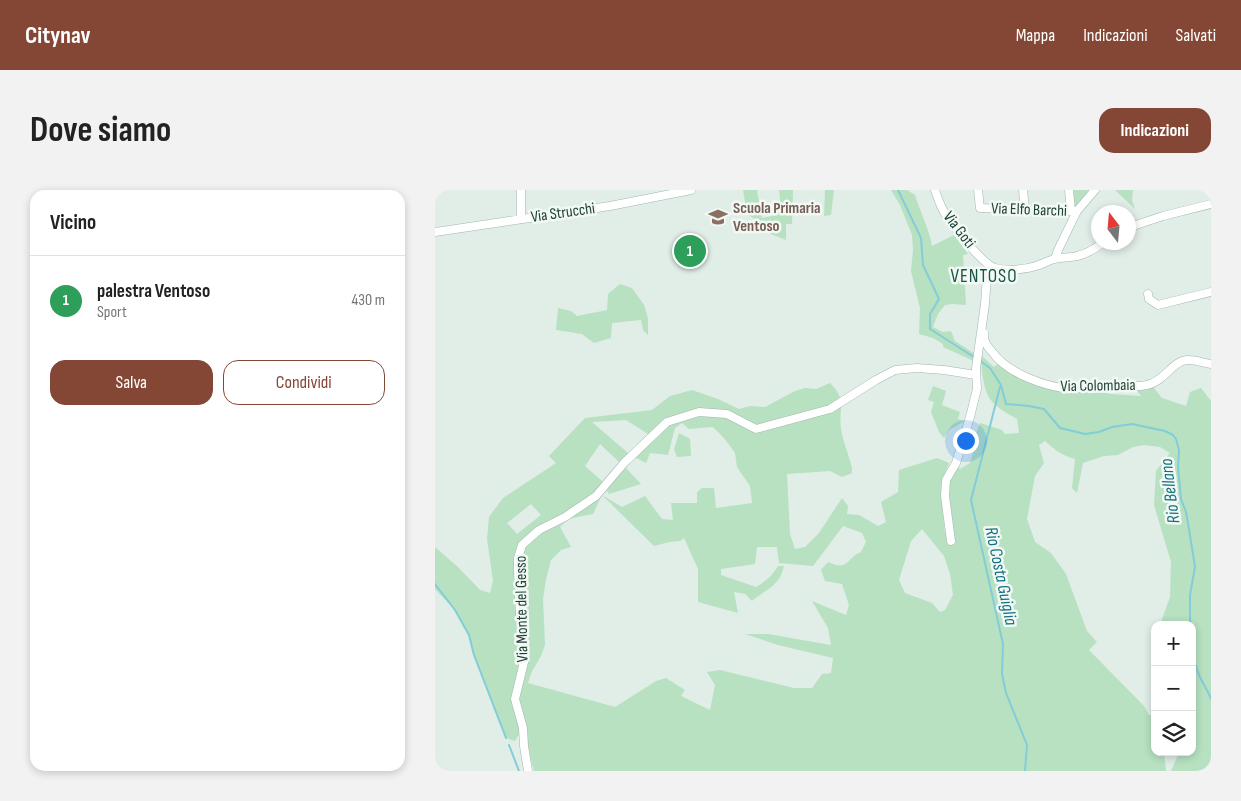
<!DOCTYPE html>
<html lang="it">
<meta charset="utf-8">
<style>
body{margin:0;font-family:"Sofia Sans Condensed",sans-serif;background:#f2f2f2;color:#222}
.controls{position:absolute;right:15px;bottom:15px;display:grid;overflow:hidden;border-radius:10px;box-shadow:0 2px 8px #0003}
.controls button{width:45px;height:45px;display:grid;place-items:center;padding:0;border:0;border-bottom:1px solid #e0e0e0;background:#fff;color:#222;font:25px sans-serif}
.compass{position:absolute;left:656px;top:15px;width:45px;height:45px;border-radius:50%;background:#fff;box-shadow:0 2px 8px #0003;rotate:344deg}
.you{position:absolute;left:530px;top:250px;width:18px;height:18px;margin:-12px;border:4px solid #fff;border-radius:50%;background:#1a73e8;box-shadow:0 0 0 8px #1a73e833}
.badge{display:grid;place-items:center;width:32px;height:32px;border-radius:50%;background:#854735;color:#fff;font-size:16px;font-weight:700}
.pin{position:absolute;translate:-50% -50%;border:2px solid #fff;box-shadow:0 1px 5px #0006}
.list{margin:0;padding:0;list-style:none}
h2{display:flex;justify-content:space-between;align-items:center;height:65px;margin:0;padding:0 20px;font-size:21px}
h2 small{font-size:16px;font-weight:400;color:#767676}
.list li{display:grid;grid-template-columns:32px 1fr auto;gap:15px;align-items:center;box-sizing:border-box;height:90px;padding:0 20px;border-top:1px solid #e0e0e0}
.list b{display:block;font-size:19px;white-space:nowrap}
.list p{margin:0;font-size:16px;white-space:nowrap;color:#767676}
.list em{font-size:16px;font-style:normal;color:#767676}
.actions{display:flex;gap:10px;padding:15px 20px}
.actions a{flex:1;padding:11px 0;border:1px solid #854735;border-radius:15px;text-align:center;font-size:18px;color:#854735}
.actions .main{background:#854735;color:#fff}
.icon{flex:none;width:28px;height:28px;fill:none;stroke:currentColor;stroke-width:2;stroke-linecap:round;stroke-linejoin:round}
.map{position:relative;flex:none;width:776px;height:581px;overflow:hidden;border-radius:15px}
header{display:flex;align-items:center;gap:30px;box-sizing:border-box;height:70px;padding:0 25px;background:#854735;color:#fff}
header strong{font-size:24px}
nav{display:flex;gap:28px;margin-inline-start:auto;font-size:18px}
.intro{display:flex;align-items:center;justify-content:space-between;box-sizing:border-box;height:120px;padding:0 30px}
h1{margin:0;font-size:35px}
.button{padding:12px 22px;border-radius:15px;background:#854735;color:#fff;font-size:18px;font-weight:700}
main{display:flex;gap:30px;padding:0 30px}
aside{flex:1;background:#fff;border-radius:15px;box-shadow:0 2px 8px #0003}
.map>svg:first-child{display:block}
.green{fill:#b7e1c1;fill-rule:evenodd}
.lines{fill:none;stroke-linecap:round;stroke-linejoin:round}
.stream{stroke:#82cdd8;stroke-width:2}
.minor-casing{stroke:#a3b6ae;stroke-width:9}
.minor{stroke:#fff;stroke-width:8}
.labels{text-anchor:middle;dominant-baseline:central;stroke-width:5;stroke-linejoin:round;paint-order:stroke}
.education-label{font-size:16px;font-weight:bold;fill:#785e54;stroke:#f2f9f5;text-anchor:start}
.street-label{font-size:16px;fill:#1f4036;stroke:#f2f9f5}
.water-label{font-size:18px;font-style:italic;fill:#137282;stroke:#f2f9f5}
.quarter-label{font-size:19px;letter-spacing:1px;fill:#195444;stroke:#f2f9f5}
</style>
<header>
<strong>Citynav</strong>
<nav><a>Mappa</a><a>Indicazioni</a><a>Salvati</a></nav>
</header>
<div class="intro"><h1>Dove siamo</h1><a class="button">Indicazioni</a></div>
<main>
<aside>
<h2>Vicino<small></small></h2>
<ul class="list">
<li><span class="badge" style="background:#2e9e5b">1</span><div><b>palestra Ventoso</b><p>Sport</p></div><em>430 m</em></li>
</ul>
<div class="actions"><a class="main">Salva</a><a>Condividi</a></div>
</aside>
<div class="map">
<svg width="776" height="581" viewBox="0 0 776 581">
<rect width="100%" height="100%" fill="#e1ede7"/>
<path class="green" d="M308 0H322L327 28 342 25 340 18 346 17 344 0H358L357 34H351V50L326 40 329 35 312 24Z
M390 0H399L396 25 389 26Z
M456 0H472L480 5C485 22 494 38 497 56L519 45 533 64 528 65 531 115 517 114 510 115 503 124 498 137 508 142 516 141 520 151 540 164 539 171 508 157V154L498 148 484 144 485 118 476 81 478 60 477 45 465 15Z
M638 0H660L646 18 640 16Z
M680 0H698L697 10 700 19Z
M185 94 197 98 209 115 213 128V145L208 140 206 130 177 133 176 148 159 153 147 144 121 140 123 118 136 121 142 126 172 120 173 104Z
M547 166 559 177 563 174 597 192 659 199 675 204 706 206 700 198H719L727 208 751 216 755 202 766 198 776 211V581H736L742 567 741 562H757V435H725L735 407 736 372 719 315 721 281 735 263 725 257 709 255 698 257 683 265 669 266 648 273 642 303 637 298 640 269C626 265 620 260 610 251L604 255 609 273 600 286 592 329 600 352 616 363 631 384 652 441 662 452 654 460 709 516 714 525H717L720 530V562H729L731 581H99L88 538 80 551 71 548 39 465 34 445 20 420 0 399V357L24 378 45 400 55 403 58 391 52 349 54 327 68 308 121 273 114 266 150 228 217 220 235 206 257 200 283 209 304 219 315 216 330 217 360 201 370 198 381 199 395 193C413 211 403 218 406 239 408 252 414 265 417 278V283L407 287 395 281 352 284 355 344 360 359 370 357 384 343 407 308 413 316 412 324 424 325 443 336 451 332 446 312 463 302 464 280 502 268 514 273 509 287 506 303 510 343 517 342 512 305 515 289 521 276 525 279 535 273 540 256 537 253 545 233 567 240 570 244 584 243 582 229C573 224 562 218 555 209 549 201 545 176 547 166ZM191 230 213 244 224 234 199 267 211 273 215 263 233 265 240 238 247 233 254 239 278 237 289 248 300 263 302 277 315 296 317 313 281 318 279 298H267L262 302V313H236L238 330 227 329 210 306 187 317 167 305 158 306 168 292 150 276 165 254 184 272 193 263 157 232ZM167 305 219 356 234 352 245 351 249 348 263 379V412L303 423 299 402 310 404 317 411C331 399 345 396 349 376H343C337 386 330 392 321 397L286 385V379L320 374 322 357H342L344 373 378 376 408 336 427 343 431 352 426 362C411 368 414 382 393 372L386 380 390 391 407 394 414 415 411 425 377 411 393 438 396 455 333 444H310L343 455 398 468 396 483 387 484 377 498H359L285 480 272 482 280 495 275 520 246 506 250 500 231 488 221 491 180 517 93 493 97 481 106 466 110 455 108 409 111 389 116 370 126 360 136 357 125 337 133 329 158 324ZM96 314 106 325 82 344 72 333ZM487 339 509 366 515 384 518 405 510 420 505 422 497 413 470 403 464 390 476 351Z
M498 196 511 201 507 215 525 222 523 229 530 231 514 240 509 248 504 242 496 222 499 212 493 210Z
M244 243 255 249 256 266 242 267 239 259Z
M191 278 206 294 174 304 171 299Z"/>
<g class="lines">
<path class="stream" d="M463 0 486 48 488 75 504 109 495 124V139L539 167
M545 171 555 178 566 195 571 214 594 216 609 219 625 238 650 244 664 242 677 237 697 234 730 241 738 245 741 249 744 260 743 277 746 309 751 322 754 339 760 377 755 405V435
M565 197 536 310 568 454 567 484 571 503 592 555 590 581
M0 394 20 420 34 445 39 465 71 548
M757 459C758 468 761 478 765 487 768 494 773 501 776 509
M74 555 84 581"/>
<g class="minor-casing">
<path id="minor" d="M500 0C502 6 504 12 507 18 513 31 547 74 560 78 572 81 589 80 601 76 607 74 613 71 619 69 627 67 635 68 642 66 652 64 661 58 669 52
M543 0 545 18 642 21
M588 0 590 20
M634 0 636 21
M86 29V0
M694 39 698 36 728 26 776 14
M0 42 175 16 256 0
M620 69 623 60 642 21 660 0
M713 104 714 109 723 115 776 102
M549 143C548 152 553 157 558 163 574 184 611 197 636 199 644 199 651 197 659 196 676 196 695 198 712 195 729 192 738 170 753 170 761 170 769 173 776 174
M516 351 510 306 511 290 521 273 535 227 542 199 541 178 550 114 552 86 555 76
M93 581 89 556 88 538 80 509 90 468 85 426 83 380V368L87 355 104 340 130 327 161 306 189 273 232 232 264 222 292 224 321 239 395 219 441 190 460 180 482 178 509 180 541 185"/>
</g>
<use href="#minor" class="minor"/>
</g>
<defs>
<g id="school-bare" transform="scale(1.5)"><path d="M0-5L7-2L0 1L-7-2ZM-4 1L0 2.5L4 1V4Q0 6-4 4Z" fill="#8d6e63" stroke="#f2f9f5" stroke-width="2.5" paint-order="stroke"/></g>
</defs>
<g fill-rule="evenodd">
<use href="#school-bare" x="283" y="27"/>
</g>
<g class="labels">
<g class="education-label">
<text x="298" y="18">Scuola Primaria<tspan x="298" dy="18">Ventoso</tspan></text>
</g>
<g class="street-label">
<text transform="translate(594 20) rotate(2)">Via Elfo Barchi</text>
<text transform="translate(128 23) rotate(-8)">Via Strucchi</text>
<text transform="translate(524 40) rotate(52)">Via Goti</text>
<text transform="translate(663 196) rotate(-1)">Via Colombaia</text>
<text transform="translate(87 419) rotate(-91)">Via Monte del Gesso</text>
</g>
<g class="water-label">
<text transform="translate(735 301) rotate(-97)">Rio Bellano</text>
<text transform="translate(566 386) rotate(78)">Rio Costa Guiglia</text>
</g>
<g class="quarter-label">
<text x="549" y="86">VENTOSO</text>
</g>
</g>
</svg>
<div class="controls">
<button>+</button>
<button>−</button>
<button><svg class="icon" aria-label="layers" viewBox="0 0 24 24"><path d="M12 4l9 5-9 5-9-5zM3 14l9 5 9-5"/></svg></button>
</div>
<svg class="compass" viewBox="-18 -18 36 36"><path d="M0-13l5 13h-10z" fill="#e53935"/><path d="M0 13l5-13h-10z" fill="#767676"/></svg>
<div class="you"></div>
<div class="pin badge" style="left:255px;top:61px;background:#2e9e5b">1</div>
</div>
</main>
